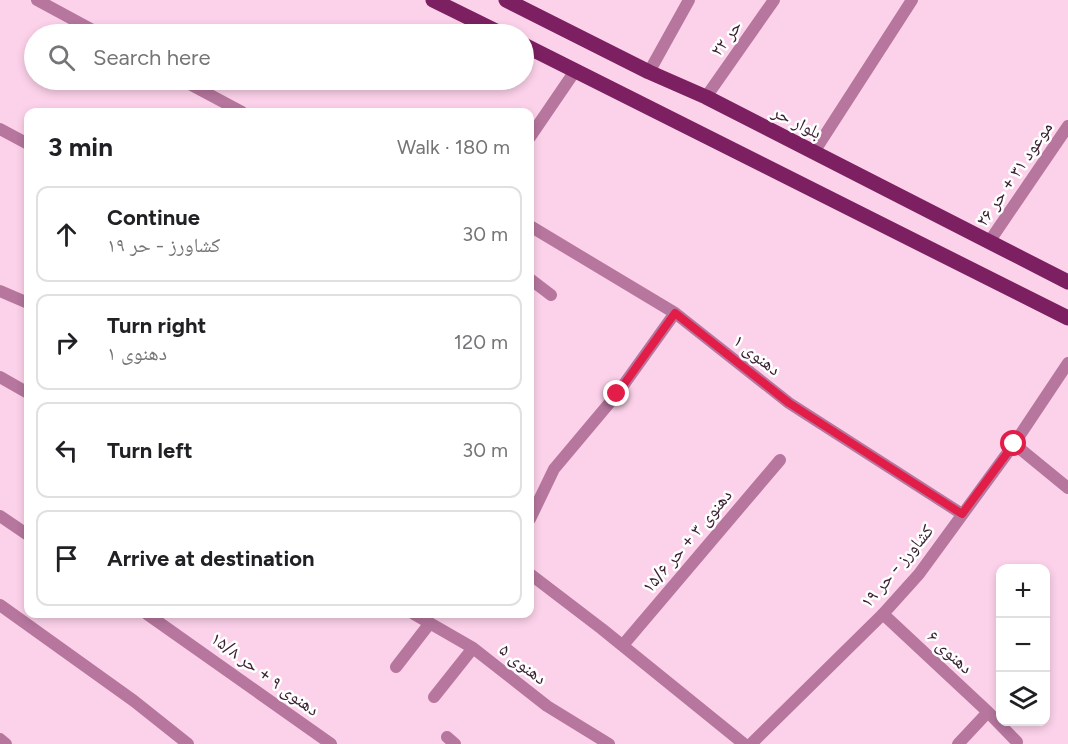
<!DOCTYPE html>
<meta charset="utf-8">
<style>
body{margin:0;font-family:Figtree,"Noto Naskh Arabic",sans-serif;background:#f2f2f2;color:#202124}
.controls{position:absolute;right:18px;bottom:18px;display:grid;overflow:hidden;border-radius:12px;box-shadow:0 3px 9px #0003}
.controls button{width:54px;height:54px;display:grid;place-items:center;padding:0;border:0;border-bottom:2px solid #e0e0e0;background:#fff;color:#202124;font:30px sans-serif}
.stop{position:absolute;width:18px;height:18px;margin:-14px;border:4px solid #e11d48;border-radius:50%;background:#fff}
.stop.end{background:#e11d48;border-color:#fff;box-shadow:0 2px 6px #0008}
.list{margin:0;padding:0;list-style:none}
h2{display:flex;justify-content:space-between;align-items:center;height:78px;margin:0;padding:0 24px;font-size:26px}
h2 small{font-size:20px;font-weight:400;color:#757577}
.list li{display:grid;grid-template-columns:39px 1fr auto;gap:18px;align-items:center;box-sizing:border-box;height:96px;margin:0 12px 12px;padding:0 12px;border:2px solid #e0e0e0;border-radius:12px}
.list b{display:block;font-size:22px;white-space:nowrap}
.list p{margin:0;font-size:20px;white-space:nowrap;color:#757577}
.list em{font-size:20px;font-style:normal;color:#757577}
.icon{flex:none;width:33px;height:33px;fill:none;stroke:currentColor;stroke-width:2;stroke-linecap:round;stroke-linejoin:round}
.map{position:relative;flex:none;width:1068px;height:744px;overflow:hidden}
.search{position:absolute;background:#fff;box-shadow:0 3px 9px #0003;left:24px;top:24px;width:510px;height:66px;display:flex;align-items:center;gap:15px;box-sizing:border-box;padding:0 21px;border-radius:33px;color:#757577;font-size:22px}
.panel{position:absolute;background:#fff;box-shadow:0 3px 9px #0003;left:24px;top:108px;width:510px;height:510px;border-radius:12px}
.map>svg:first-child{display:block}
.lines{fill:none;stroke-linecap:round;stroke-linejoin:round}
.minor{stroke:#b6769e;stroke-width:12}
.tertiary{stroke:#b6769e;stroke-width:12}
.primary{stroke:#7c2061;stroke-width:15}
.route{stroke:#e11d48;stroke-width:8}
.labels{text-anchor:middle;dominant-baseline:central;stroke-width:5;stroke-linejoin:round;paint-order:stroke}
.street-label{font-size:18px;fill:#3a2031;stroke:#fff}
</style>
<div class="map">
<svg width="1068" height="744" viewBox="0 0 1068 744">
<rect width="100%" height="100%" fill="#fcd2ea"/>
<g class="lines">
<path class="minor" d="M37 0 100 34
M649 72 689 0
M182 80 242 112
M706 97 774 0
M0 129 28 144
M530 137 575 71
M814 152 912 0
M530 226 675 313 789 403 962 514
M989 242 1068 126
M530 279 551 295
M0 291 28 303
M0 377 28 393
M1014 444 1068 488
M0 516 28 535
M530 519 554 469 617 394 675 313
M530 574 602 629 744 744
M0 605 134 701 188 744
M147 614 331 744
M414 614 473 648 547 706 609 744
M883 614 988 712 1017 742
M623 645 780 460
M396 667 430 623
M434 697 473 648
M447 737 455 744
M0 739 6 744
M958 744 988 712"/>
<path class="tertiary" d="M751 744 883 614 919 574 1014 444 1068 363"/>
<path class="primary" d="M433 0 502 34
M506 0 649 72 706 97 1068 282
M524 45 1068 318"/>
</g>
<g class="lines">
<path class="route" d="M617 394 675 313 789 403 962 514 1014 444"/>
</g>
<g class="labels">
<g class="street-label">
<text transform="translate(726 38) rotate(-54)">حر ۲۲</text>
<text transform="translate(797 122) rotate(27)">بلوار حر</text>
<text transform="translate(1014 174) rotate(-56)">موعود ۳۱ + حر ۲۶</text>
<text transform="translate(757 355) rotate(38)">دهنوی ۱</text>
<text transform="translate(687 541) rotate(-50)">دهنوی ۳ + حر ۱۵/۶</text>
<text transform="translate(897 566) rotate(-50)">کشاورز - حر ۱۹</text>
<text transform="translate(950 652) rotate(43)">دهنوی ۶</text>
<text transform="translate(523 664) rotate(38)">دهنوی ۵</text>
<text transform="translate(265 674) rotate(36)">دهنوی ۹ + حر ۱۵/۸</text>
</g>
</g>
</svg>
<div class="controls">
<button>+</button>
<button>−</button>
<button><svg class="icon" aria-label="layers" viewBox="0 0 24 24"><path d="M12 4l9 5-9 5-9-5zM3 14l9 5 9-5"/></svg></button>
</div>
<div class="stop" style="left:1014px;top:444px"></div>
<div class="stop end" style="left:617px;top:394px"></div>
<div class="search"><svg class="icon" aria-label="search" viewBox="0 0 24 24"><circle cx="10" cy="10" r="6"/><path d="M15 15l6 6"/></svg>Search here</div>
<section class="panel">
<h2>3 min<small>Walk · 180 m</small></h2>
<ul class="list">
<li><svg class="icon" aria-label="ahead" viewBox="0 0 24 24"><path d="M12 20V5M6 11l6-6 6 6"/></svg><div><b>Continue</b><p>کشاورز - حر ۱۹</p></div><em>30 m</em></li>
<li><svg class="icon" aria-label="right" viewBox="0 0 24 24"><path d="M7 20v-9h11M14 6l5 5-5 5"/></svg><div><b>Turn right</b><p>دهنوی ۱</p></div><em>120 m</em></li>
<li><svg class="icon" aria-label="left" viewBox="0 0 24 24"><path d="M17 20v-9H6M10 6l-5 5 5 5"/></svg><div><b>Turn left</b></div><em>30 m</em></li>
<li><svg class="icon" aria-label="arrive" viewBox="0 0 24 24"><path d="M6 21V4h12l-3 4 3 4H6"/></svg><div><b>Arrive at destination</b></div></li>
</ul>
</section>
</div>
